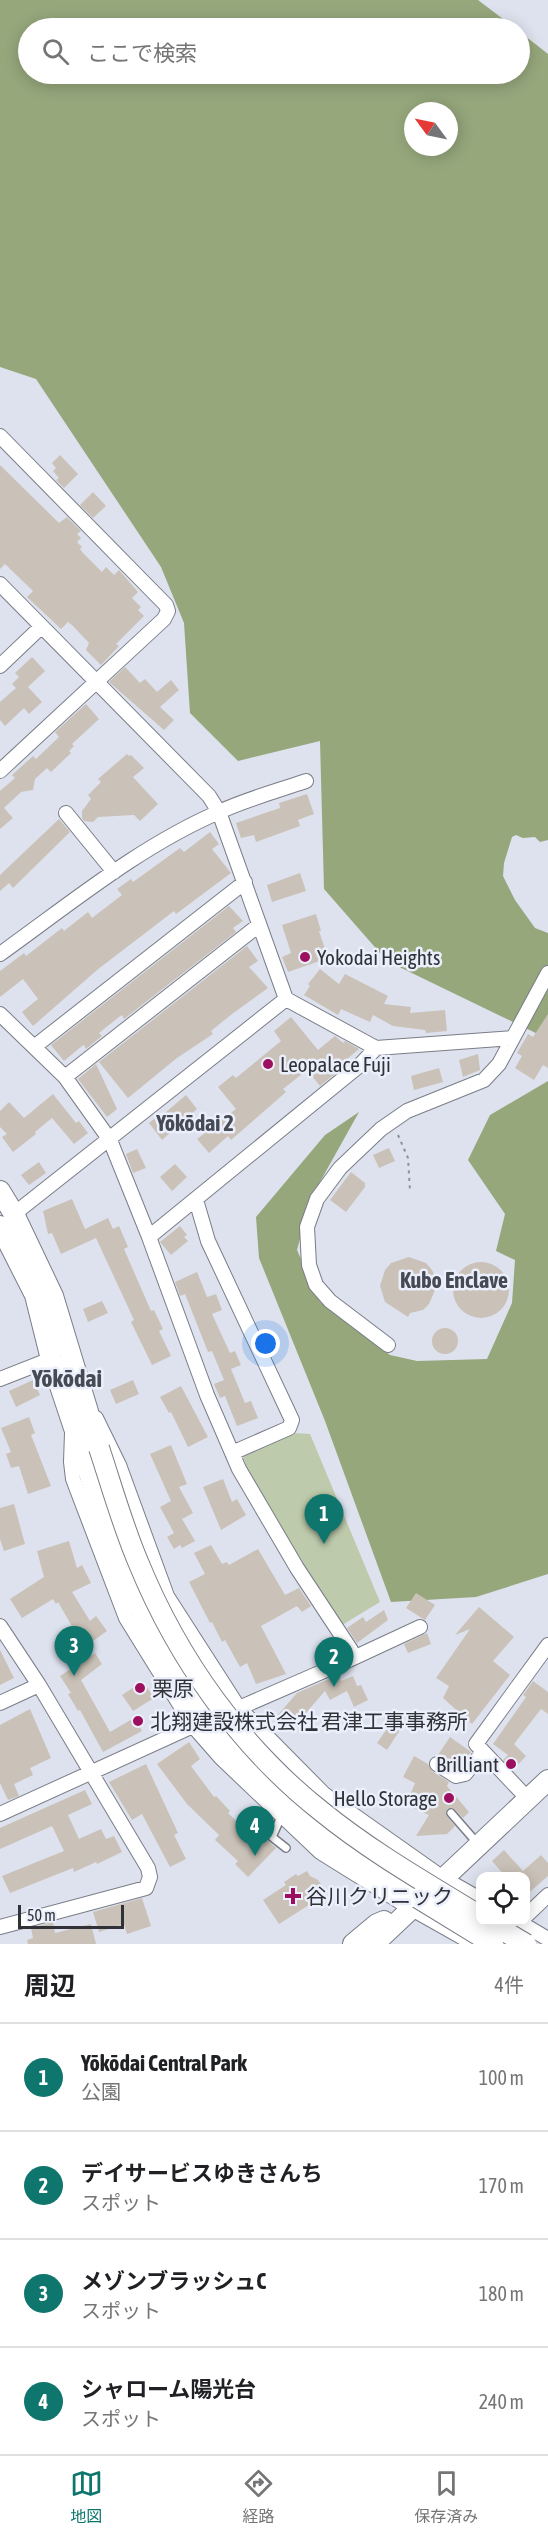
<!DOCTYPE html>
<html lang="ja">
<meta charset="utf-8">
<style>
body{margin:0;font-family:"Asap Condensed","Noto Sans JP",sans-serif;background:#f2f2f2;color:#202124}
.controls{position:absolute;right:18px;bottom:18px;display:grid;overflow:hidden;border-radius:12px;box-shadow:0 3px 15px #0003}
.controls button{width:54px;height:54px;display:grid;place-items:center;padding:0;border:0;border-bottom:2px solid #e0e0e0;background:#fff;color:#202124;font:30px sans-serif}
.compass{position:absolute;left:404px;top:102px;width:54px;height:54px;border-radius:50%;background:#fff;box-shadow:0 3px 15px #0003;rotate:303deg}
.scale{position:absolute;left:18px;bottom:15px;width:106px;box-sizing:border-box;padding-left:6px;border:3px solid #303237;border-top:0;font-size:16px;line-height:21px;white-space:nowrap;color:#303237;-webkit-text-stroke:4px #ebeffb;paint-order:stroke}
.you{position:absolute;left:266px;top:1344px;width:21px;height:21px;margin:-15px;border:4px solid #fff;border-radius:50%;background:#1a73e8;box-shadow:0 0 0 9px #1a73e833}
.badge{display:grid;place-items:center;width:39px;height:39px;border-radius:50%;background:#0f766e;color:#fff;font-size:20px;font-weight:700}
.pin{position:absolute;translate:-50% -50px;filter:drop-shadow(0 2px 3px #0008)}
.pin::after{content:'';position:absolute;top:32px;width:21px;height:18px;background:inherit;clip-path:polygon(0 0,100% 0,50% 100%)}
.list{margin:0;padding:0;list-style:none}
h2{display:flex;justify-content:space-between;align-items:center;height:78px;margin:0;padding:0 24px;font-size:26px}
h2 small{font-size:20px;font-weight:400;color:#757577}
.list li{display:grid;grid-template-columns:39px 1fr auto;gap:18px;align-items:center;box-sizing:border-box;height:108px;padding:0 24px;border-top:2px solid #e0e0e0}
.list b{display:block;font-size:22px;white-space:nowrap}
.list p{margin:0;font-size:20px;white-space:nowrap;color:#757577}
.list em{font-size:20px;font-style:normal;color:#757577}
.icon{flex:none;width:33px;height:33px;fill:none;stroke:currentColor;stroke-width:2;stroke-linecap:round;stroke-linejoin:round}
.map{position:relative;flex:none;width:548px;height:1944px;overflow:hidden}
.search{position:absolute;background:#fff;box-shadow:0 3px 15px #0003;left:18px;right:18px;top:18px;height:66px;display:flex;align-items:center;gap:15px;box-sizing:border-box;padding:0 21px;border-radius:33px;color:#757577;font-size:22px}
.sheet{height:510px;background:#fff}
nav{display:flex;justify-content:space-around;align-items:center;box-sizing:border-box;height:84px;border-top:2px solid #e0e0e0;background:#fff;font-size:16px;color:#757577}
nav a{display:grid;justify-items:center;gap:3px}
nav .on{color:#0f766e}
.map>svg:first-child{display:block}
.green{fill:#bdcaab}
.forest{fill:#96a77c;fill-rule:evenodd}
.building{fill:#cac2b8}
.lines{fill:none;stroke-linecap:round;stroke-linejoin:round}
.lane-casing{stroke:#797d87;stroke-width:10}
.street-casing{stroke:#797d87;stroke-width:16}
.secondary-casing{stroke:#797d87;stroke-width:22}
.path{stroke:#8d919a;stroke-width:2;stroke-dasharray:3 4.5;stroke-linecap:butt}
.lane{stroke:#fff;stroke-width:7}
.street{stroke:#fff;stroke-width:14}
.secondary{stroke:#fff;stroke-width:20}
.secondary-bridge-casing{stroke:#797d87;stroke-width:22;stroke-linecap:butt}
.secondary-bridge{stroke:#fff;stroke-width:20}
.poi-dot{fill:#9c0f5e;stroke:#ebeffb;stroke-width:2}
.labels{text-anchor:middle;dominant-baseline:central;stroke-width:5;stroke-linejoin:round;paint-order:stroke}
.poi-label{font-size:21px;fill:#303237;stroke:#ebeffb;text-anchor:start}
.neighbourhood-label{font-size:22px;font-weight:bold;fill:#464a54;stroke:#ebeffb}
.quarter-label{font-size:24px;font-weight:bold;fill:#464a54;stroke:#ebeffb}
</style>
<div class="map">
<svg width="548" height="1944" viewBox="0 0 548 1944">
<rect width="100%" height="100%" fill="#dde2ee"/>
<path class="green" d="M294 1433 310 1434 380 1602 342 1625 254 1487 242 1454 277 1437Z"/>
<path class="forest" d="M0 0H478L515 28H28V74H520V32L548 54V840L540 842 535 837 523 838 516 835 512 837 504 863 503 876 515 900 535 928 548 933V1039L387 961 324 889 320 741 238 761 190 713 184 623 161 567 36 379 0 367ZM413 111H449V147H413Z
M548 1081V1574L476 1597 391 1602 325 1421 259 1258 256 1217 325 1135 359 1112 311 1198 297 1250 320 1302 390 1355 417 1361 487 1359 512 1303 515 1260 496 1251 505 1214 468 1160 490 1115Z"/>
<path class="building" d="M60 455 78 474 64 488 56 480 59 478 53 471 56 468 52 463Z
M0 465 59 523 67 517 81 531 77 534 81 538 77 542 82 547 80 549 83 553 102 572 106 567 114 575 119 570 138 592 132 598 141 607 138 610 144 616 116 644 119 646 101 665 86 650 89 643 72 625 68 622 61 629 27 597 33 591 5 564 0 569Z
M93 492 106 506 93 518 80 505Z
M32 657 45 671 28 687 42 702 29 714 24 708 5 726 0 720V702L16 688 12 684 19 677 15 673Z
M125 667 140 683 145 679 157 692 171 680 179 690 160 707 174 720 164 730 109 682Z
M86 704 99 719 72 744 74 746 69 751 71 753 51 772 47 768 35 779 33 790 21 792 4 808 13 818 0 829V791L15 778 12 775 33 756 36 759 59 737 55 732Z
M127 754 129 756 131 755 144 768 133 777 158 804 140 821 134 815 98 817 93 822 84 821 82 818V811L91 799 88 795 101 782 98 779Z
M307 794 314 814 298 820 300 826 256 842 254 835 241 838 236 823 280 808 279 803Z
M59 819 70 832 13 888 9 883 0 891V875Z
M210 832 219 844 212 849 231 873 176 914 174 911 97 970 33 1026 22 1012 38 999 23 979 0 997V971L24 953 26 956 62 928 64 931 88 912 92 918 122 895 117 889 131 879 133 882 180 848 184 852Z
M300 873 306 891 272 902 267 885Z
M229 906 243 921 233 928 236 932 124 1019 122 1015 119 1017 99 1033 102 1036 86 1049 84 1045 82 1046 64 1061 51 1045Z
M316 914 321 931H319L328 958 288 972 282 957 291 953 282 925Z
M247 946 258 961 249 967 268 988 232 1014 211 1031 213 1034 177 1058 128 1098 99 1062Z
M320 969 339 984 345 974 388 996 384 1004 411 1007 410 1013 445 1010 447 1031 426 1033 425 1030 393 1026 373 1015 370 1022 341 1009 338 1015 304 995 310 986 308 984Z
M548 1014V1068L543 1065 534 1080 515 1068 522 1056 517 1053 528 1034 533 1037Z
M291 1017 318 1050 335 1036 343 1043 345 1041 359 1049 334 1070 337 1072 320 1086 307 1070 283 1089 286 1092 231 1140 228 1136 209 1153 197 1139 236 1109 218 1087 233 1075 236 1078 281 1041 274 1031Z
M478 1054 480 1070 463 1077 459 1060Z
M96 1064 117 1109 107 1117 78 1079Z
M439 1068 443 1082 414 1090 411 1076Z
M53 1094 76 1123 79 1121 88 1133 74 1144 52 1118 35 1132 36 1134 13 1152 2 1137 7 1134 0 1127V1111L9 1102 24 1118Z
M186 1095 197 1109 162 1140 149 1123 158 1116 159 1118Z
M389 1148 395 1161 379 1168 373 1155Z
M137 1149 146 1168 133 1173 126 1154Z
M39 1162 46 1173 29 1185 21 1175Z
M175 1164 187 1177 172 1191 160 1177Z
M351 1172 365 1183V1187L346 1212 330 1200Z
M72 1199 85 1229 108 1218 113 1229 119 1226 128 1247 124 1249 151 1311 154 1310 163 1329 159 1331 171 1356 152 1365 131 1322 134 1320 96 1238 61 1254 52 1233 48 1234 43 1211Z
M180 1226 187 1235 184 1237 188 1241 171 1255 160 1242Z
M409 1257 426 1263 432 1270 438 1283 429 1304 423 1310 410 1313 408 1317 385 1302 380 1286 385 1270 391 1263Z
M453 1290a28 28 0 1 1 56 0a28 28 0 1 1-56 0Z
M197 1272 207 1297 216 1294 222 1310 212 1314 230 1353 235 1351 241 1365 231 1369 245 1403 251 1401 258 1418 237 1426 225 1396 220 1398 214 1384 224 1380 212 1351 208 1352 185 1294 180 1296 175 1282Z
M102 1301 108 1313 88 1322 83 1309Z
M432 1341a13 13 0 1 1 26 0a13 13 0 1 1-26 0Z
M33 1380 40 1395 16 1407 9 1391Z
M133 1380 139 1394 116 1404 110 1390Z
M181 1386 208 1437 188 1447 171 1412 169 1413 160 1397Z
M29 1417 35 1433 31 1435 51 1486 28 1494 19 1466 11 1468 6 1454 11 1452 1 1428Z
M171 1445 187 1484 179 1487 193 1513 182 1519 195 1541 182 1548 180 1545 174 1549 167 1537 174 1533 160 1507 171 1501 150 1454Z
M223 1479 232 1502 237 1499 246 1515 221 1530 203 1487Z
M14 1504 25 1544 4 1551 0 1539V1508Z
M69 1541 77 1568 82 1565 91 1583 72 1592 90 1621 96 1616 107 1631 89 1644 76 1626 73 1628 58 1602 56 1604 53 1599 22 1618 10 1599 44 1577 37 1551Z
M211 1545 222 1564 227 1562 229 1565 258 1549 285 1595 299 1588 311 1606 302 1612 297 1606 261 1626 286 1674 256 1684 247 1663 240 1667 225 1640 222 1642 212 1622 210 1623 189 1582 205 1574 194 1553Z
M416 1593 435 1605 425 1620 406 1608Z
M479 1607 514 1637 493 1661 510 1675 472 1724 443 1698 449 1686 436 1678 470 1629 455 1635Z
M384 1610 388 1620 357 1643 347 1628 363 1617 366 1622Z
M427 1633 431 1644 408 1653 404 1644Z
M0 1650 14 1678 0 1685Z
M95 1653 102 1664 81 1680 110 1732 134 1718 142 1731 103 1752 80 1710 78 1711 68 1694 71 1693 60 1676Z
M340 1674 341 1681 353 1676 357 1686 361 1685 368 1700 354 1707 347 1691 330 1700 325 1691 292 1729 277 1716 297 1693Z
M143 1681 154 1698 133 1711 122 1695Z
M533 1681 548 1692V1714L541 1709 514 1744 526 1756 513 1770 503 1760 508 1755 493 1744 526 1697 523 1695Z
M30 1709 51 1758 30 1768 33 1775 14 1784 19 1796 8 1800 0 1783V1725Z
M391 1723 400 1730 387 1750 377 1743Z
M450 1737 471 1752 460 1766 438 1755Z
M189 1742 200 1759 191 1766 214 1797 216 1796 230 1811 228 1813 257 1841 262 1836 276 1848 248 1877 235 1864 238 1861 215 1840 219 1835 187 1804 157 1764Z
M414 1756 428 1764 432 1771 449 1782 447 1786 469 1812 463 1818 453 1808 447 1809 446 1815 455 1826 447 1834 416 1836 429 1815 406 1805 415 1783 403 1777Z
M146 1764 178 1833 174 1835 186 1859 170 1867 142 1814 132 1820 109 1782Z
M85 1790 92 1804 68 1815 79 1839 101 1829 106 1839 114 1836 122 1852 97 1864 96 1862 74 1872 73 1868 10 1893 2 1876 64 1851 52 1826 0 1849V1828Z
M504 1850 523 1871 541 1855 548 1863V1876L525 1896V1876H505L492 1861Z
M307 1871 310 1876 318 1880 325 1890V1896L316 1904 312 1903 279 1924 263 1900 286 1885 284 1882 296 1874 298 1876Z
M142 1898 151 1926 127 1934 124 1924 99 1932 93 1912Z
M53 1922 55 1933 91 1924 96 1944H28L27 1940 33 1938 31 1928Z"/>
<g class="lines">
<g class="lane-casing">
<path id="lane" d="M451 1813 478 1844
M281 1817 272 1837 286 1848"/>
</g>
<g class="street-casing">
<path id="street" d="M0 436 166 605 168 611 164 619 0 771
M0 584 209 796 219 812 286 999 376 1048 512 1038
M0 666 41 627
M66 813 114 872
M0 954C70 904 140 846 219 812 247 799 277 791 306 781
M0 1014 65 1077 110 1140 149 1237 207 1395 239 1469 297 1568 351 1650 349 1660 239 1708
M34 1047 245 882
M65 1077 259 925
M196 1200 208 1241 292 1420 289 1428 232 1453
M14 1214 286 999
M149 1237 360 1065 376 1048
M388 1345 330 1301 316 1285 309 1265 307 1227 317 1199 340 1168 381 1129 407 1111 484 1080 499 1064 548 973
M0 1379 51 1359
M96 1418 119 1465 167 1596 239 1708 324 1794 443 1878 480 1899
M72 1433 71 1462 73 1479 126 1618 193 1726 221 1758 320 1852 410 1908 474 1944
M0 1626 39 1685 148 1868 150 1877 146 1888 0 1927
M349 1660 420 1627
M0 1703 39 1685
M437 1764 456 1776 465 1774 483 1752
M528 1799 476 1744 548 1645
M0 1814 193 1726
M526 1916 548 1895
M519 1922 548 1939
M502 1937 520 1922"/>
</g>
<g class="secondary-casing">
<path id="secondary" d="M0 1191 14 1214 53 1296 99 1448
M0 1226 35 1295 51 1359 122 1572 161 1651 219 1735 255 1775 279 1798 336 1845 418 1898
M353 1944 377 1924 384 1921
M374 1944 548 1780"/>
</g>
<path class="path" d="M398 1135 408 1158 410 1191"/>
<use href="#lane" class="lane"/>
<use href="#street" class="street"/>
<use href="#secondary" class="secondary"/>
<g class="secondary-bridge-casing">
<path id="secondary-bridge" d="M99 1448C112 1487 123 1527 139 1564 178 1659 241 1748 321 1811 370 1851 426 1883 480 1916
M418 1898 493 1944
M489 1922 526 1944"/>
</g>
<use href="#secondary-bridge" class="secondary-bridge"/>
</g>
<g class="poi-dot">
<circle cx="305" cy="957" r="6"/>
<circle cx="268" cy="1064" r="6"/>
<circle cx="140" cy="1688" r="6"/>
<circle cx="138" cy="1721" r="6"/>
<circle cx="511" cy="1764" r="6"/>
<circle cx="449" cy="1798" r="6"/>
<path d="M290 1887h6v6h6v6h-6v6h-6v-6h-6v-6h6z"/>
</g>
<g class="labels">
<g class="poi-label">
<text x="317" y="957">Yokodai Heights</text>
<text x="280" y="1064">Leopalace Fuji</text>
<text x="152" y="1688">栗原</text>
<text x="150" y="1721">北翔建設株式会社 君津工事事務所</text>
<text x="499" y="1764" text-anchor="end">Brilliant</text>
<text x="437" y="1798" text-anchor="end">Hello Storage</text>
<text x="306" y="1896">谷川クリニック</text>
</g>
<g class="neighbourhood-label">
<text x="195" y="1123">Yōkōdai 2</text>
<text x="454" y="1280">Kubo Enclave</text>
</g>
<g class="quarter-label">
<text x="67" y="1378">Yōkōdai</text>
</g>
</g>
</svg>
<div class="controls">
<button><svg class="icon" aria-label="locate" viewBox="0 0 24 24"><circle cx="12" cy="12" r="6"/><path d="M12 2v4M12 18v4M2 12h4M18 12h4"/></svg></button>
</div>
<svg class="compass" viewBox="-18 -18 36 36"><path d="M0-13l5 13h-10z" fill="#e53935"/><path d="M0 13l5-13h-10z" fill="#757577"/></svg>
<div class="scale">50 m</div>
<div class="you"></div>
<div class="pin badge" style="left:324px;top:1544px">1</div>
<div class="pin badge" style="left:334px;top:1687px">2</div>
<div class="pin badge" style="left:74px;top:1676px">3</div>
<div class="pin badge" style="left:255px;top:1856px">4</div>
<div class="search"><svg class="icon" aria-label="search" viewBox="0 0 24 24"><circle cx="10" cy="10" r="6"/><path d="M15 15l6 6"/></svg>ここで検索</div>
</div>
<section class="sheet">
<h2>周辺<small>4件</small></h2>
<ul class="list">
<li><span class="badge">1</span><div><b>Yōkōdai Central Park</b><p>公園</p></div><em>100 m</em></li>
<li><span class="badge">2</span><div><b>デイサービスゆきさんち</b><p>スポット</p></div><em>170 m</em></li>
<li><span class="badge">3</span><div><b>メゾンブラッシュC</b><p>スポット</p></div><em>180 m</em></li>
<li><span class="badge">4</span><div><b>シャローム陽光台</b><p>スポット</p></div><em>240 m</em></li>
</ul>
</section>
<nav>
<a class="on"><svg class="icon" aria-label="map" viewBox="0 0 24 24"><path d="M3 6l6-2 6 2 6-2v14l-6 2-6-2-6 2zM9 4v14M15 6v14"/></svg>地図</a>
<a><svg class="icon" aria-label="directions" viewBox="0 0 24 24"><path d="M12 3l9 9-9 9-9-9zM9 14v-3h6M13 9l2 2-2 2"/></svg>経路</a>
<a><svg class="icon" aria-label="saved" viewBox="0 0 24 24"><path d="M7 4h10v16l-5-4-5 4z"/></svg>保存済み</a>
</nav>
